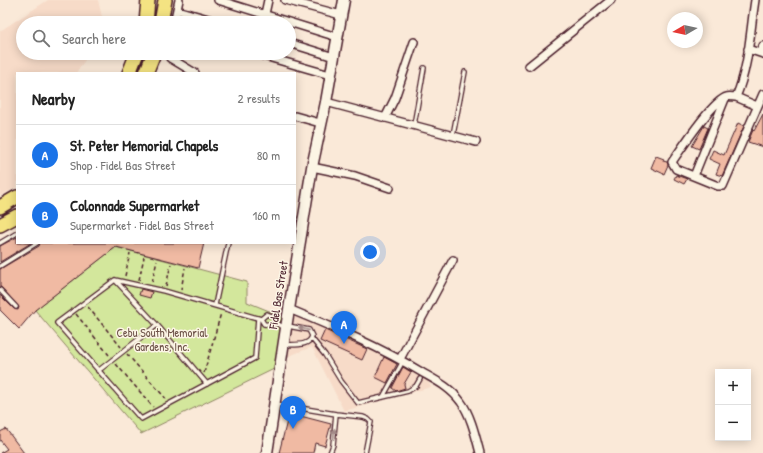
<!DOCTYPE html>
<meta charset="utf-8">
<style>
body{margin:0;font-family:"Patrick Hand",sans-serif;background:#f6f6f6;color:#222}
.controls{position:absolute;right:12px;bottom:12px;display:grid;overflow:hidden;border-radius:0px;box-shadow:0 2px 10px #0003}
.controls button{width:36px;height:36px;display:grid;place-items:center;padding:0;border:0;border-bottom:1px solid #e0e0e0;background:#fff;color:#222;font:20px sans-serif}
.compass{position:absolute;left:667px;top:12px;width:36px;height:36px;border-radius:50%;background:#fff;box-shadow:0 2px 10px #0003;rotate:261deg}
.you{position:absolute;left:370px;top:252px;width:14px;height:14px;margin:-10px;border:3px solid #fff;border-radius:50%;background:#1a73e8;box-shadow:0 0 0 6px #1a73e833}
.badge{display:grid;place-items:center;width:26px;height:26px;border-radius:50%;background:#1a73e8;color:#fff;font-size:13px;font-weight:700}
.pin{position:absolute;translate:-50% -33px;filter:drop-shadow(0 1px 2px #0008)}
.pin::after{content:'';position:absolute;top:21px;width:14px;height:12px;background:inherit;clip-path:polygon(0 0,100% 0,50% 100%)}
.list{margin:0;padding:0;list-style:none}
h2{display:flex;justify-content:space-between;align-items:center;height:52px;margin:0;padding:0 16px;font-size:17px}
h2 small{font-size:13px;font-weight:400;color:#767676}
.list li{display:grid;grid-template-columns:26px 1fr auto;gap:12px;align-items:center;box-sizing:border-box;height:60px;padding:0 16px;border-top:1px solid #e0e0e0}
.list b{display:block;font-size:15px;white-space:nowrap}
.list p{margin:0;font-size:13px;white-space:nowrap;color:#767676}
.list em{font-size:13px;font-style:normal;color:#767676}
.icon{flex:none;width:22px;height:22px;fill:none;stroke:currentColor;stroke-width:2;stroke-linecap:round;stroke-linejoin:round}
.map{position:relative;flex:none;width:763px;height:453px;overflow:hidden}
.search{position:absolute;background:#fff;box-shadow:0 2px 10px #0003;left:16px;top:16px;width:280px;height:44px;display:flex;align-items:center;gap:10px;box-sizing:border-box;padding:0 14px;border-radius:22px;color:#767676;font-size:15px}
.panel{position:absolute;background:#fff;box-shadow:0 2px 10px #0003;left:16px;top:72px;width:280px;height:172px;border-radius:0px}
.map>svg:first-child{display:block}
.built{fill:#f7dbc8}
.green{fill:#d3e79c;stroke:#8e8364}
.building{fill:#f0baa3;stroke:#4a1f2b}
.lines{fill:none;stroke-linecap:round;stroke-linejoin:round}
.lane-casing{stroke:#4a1f2b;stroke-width:6}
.street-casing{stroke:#4a1f2b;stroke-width:10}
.secondary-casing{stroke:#4a1f2b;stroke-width:13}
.highway-casing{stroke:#4a1f2b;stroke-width:16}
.path{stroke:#4a1f2b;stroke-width:1.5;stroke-dasharray:4 3;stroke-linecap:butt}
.lane{stroke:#fcf5e5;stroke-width:3.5}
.street{stroke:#fcf5e5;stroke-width:7}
.secondary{stroke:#fcf5e5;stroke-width:10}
.highway{stroke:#f4e382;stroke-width:13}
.oneway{fill:#a38a88}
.labels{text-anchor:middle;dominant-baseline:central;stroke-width:3;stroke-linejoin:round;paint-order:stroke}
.street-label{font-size:12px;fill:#4a1f2b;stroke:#fcf5e5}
.park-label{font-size:12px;fill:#6c5147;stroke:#fcf5e5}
</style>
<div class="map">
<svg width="763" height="453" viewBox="0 0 763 453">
<rect width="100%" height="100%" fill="#fae9d8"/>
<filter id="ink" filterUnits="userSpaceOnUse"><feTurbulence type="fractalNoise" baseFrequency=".025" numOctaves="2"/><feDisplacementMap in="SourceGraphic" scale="8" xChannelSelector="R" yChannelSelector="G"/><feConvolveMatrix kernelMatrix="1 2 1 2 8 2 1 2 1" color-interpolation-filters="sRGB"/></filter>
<g filter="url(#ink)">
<path class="built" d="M48 0H98L102 17 100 23H23V53H90L76 73H17V187L0 196V31Z
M293 313 357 341 426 378 431 387 344 411 312 347 286 357Z"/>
<path class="green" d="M116 247 247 282V302L284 317 276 368 141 434 35 310Z"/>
<path class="building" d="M763 114V147L748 142 753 130 754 131Z
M738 123 744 126 722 176 716 174 720 164 709 159 713 150 724 155Z
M704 126 708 128 699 149 692 146Z
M656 156 664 159 663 161 667 162 668 165 664 174 651 168Z
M676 175 687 179 684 184 674 179Z
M17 237V243H31L0 262V246Z
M40 243H204L198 268 116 247 35 310 19 329 0 310V295L14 309 18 310 19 307 2 288 0 287V269L39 246Z
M141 289 152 292 150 298 139 295Z
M325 330 367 349 362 360 320 341Z
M384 357 397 364 387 383 375 377Z
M403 367 411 372 404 384 405 388 396 391 392 388Z
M289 413 331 424 325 446 315 443 313 453H279Z
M6 429 24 453H0L7 449 0 440V432Z"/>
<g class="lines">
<g class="lane-casing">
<path id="lane" d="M414 125 424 68
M453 135 465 72
M0 243 17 233
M0 266 37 243
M115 280 157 325 207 384
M0 290 16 307
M215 305 228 243
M258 318 255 358 141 419 57 323 115 280 164 291 261 319 264 324 272 325 278 324 285 328
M261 319 267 314 274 317 278 324
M312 339 325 355 341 381 358 403 408 391 416 386 420 379
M284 345C294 344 309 347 312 336L309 330 288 326
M98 371 157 325
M383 397 403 361
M276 404 336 414 363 417 368 419 371 422 365 453
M330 453 333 445 336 414"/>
</g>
<g class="street-casing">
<path id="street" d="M218 0 337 37
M285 0 341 15
M755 0C750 32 749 67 736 97 733 97 729 96 727 97 713 100 681 149 672 162L676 169 718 186H723L763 94
M177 10 222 23
M174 23 179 0
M263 23 268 0
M289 43 334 57
M763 46 760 53 763 54
M748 49 760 53
M254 53 330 75
M170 58 195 73
M529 66 611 0
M736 97 757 106
M326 102 476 142
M295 116 320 123
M385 118 395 98 414 42
M312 167 355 176 390 188
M694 176 725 99
M289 309C335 328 380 347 423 373 437 381 451 388 461 402 471 415 476 438 480 453
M400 359 453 260"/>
</g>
<g class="secondary-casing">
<path id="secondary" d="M267 453 286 328 312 167 326 102 344 0"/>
</g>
<g class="highway-casing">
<path id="highway" d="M146 23 148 0
M161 23 165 0
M129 73 137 53
M146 73 154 53
M0 207 17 197
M0 225 17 216"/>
</g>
<path class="path" d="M125 276 130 253
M139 280 144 257
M152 282 157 261
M166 286 171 264
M181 290 185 268
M88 307 121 347
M76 314 109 355
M127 354 167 400
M116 364 153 407
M204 373 221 313"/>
<use href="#lane" class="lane"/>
<use href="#street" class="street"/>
<use href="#secondary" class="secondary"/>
<use href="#highway" class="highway"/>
</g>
<defs><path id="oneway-solid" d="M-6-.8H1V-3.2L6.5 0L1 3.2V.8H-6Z"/></defs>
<g class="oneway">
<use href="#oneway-solid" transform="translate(304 329) rotate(-166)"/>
<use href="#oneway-solid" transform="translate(334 434) rotate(-84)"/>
</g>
</g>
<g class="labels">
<g class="street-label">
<text transform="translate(278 295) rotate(-81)">Fidel Bas Street</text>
</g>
<g class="park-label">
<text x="162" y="332">Cebu South Memorial<tspan x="162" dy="14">Gardens, Inc.</tspan></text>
</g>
</g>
</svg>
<div class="controls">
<button>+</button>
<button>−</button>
</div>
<svg class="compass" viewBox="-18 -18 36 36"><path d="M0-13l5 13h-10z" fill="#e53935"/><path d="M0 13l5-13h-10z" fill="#767676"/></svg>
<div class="you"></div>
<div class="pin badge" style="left:344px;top:344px">A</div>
<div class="pin badge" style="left:293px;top:429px">B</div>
<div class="search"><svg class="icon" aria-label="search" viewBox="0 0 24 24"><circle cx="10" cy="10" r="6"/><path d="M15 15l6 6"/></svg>Search here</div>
<section class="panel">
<h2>Nearby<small>2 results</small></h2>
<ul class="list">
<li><span class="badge">A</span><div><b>St. Peter Memorial Chapels</b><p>Shop · Fidel Bas Street</p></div><em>80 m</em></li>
<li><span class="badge">B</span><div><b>Colonnade Supermarket</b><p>Supermarket · Fidel Bas Street</p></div><em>160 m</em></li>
</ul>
</section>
</div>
